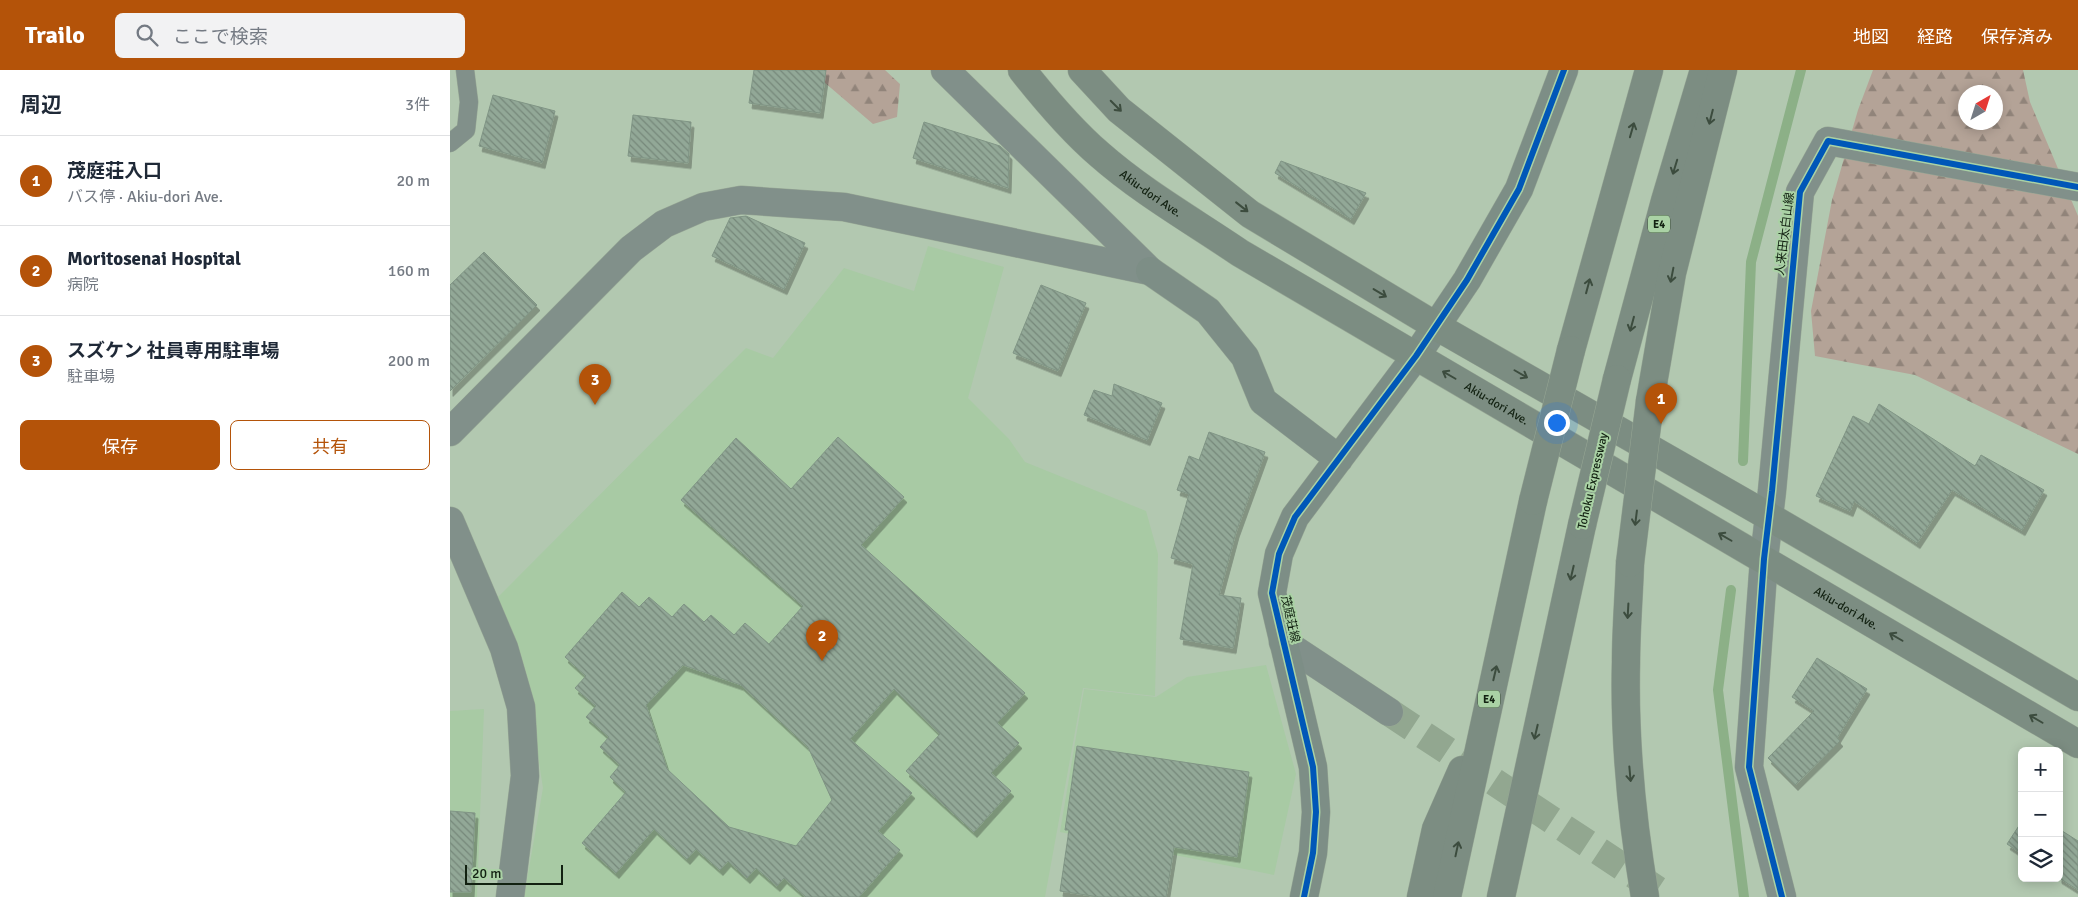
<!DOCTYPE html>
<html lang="ja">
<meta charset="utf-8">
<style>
body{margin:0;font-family:Signika,"Noto Sans JP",sans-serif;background:#f2f2f3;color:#1f2937}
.controls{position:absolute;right:15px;bottom:15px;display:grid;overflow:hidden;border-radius:8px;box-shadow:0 2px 12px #0003}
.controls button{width:45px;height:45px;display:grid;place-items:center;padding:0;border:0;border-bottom:1px solid #e0e1e3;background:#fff;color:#1f2937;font:25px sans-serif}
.compass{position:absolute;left:1508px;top:15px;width:45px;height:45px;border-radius:50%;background:#fff;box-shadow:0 2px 12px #0003;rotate:39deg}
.scale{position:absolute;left:15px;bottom:12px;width:98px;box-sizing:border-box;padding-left:5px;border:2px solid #122111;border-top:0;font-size:14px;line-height:18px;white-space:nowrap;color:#122111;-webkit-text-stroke:4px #aad2a5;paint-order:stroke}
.you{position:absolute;left:1106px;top:352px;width:18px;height:18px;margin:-12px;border:4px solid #fff;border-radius:50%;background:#1a73e8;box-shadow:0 0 0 8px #1a73e833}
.badge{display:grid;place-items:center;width:32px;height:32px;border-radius:50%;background:#b45309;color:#fff;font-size:16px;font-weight:700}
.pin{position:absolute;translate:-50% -41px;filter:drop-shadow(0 1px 2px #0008)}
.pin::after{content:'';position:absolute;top:26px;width:18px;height:15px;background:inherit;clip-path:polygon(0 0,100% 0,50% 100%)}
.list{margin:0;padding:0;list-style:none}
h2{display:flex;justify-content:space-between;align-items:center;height:65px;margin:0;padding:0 20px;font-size:21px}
h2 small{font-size:16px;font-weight:400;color:#747a83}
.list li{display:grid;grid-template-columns:32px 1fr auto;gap:15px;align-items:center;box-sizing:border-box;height:90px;padding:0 20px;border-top:1px solid #e0e1e3}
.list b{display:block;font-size:19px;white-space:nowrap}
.list p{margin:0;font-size:16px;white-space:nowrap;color:#747a83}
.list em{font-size:16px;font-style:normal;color:#747a83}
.actions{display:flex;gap:10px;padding:15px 20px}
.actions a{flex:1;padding:11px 0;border:1px solid #b45309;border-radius:8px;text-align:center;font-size:18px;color:#b45309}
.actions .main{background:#b45309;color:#fff}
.icon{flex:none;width:28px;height:28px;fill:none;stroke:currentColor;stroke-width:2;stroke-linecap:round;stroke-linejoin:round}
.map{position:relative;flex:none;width:1628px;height:827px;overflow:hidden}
header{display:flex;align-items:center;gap:30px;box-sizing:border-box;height:70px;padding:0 25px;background:#b45309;color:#fff}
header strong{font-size:24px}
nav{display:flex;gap:28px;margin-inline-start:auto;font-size:18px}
.search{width:350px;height:45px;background:#f2f2f3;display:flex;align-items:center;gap:12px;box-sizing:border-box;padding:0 18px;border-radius:8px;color:#747a83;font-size:19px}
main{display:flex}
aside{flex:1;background:#fff}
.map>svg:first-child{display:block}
.built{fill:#a8caa4}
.forest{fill:url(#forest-firs);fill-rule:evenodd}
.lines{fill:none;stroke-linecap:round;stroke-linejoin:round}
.stream{stroke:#8cb087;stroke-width:10}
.building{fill:url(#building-back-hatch);stroke:#809585;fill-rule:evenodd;filter:url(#shadow)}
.street-tunnel{stroke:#92a790;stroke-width:28;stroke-dasharray:28 14;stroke-linecap:butt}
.lane-casing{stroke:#97a795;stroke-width:19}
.street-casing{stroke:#97a795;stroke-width:29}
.secondary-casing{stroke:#97a795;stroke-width:29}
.highway-casing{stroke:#97a795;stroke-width:29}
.lane{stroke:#81908a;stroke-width:18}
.street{stroke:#81908a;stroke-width:28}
.secondary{stroke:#7d8e86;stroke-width:28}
.highway{stroke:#7c8d82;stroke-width:28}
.highway-bridge-casing{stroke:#97a795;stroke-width:29;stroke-linecap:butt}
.highway-bridge{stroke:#7c8d82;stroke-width:28}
.cycleway-casing{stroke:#aad2a5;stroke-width:9}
.cycleway{stroke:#0057b8;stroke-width:6}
.oneway{stroke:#3c4c3e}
.labels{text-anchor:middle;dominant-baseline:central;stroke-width:4;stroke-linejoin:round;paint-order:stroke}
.shield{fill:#aad2a5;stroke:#40563d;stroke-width:1}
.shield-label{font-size:11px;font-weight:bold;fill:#122111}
.street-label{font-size:12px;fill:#122111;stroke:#aad2a5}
</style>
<header>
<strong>Trailo</strong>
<div class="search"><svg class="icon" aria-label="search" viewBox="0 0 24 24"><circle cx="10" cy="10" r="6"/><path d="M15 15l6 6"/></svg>ここで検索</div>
<nav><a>地図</a><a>経路</a><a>保存済み</a></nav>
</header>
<main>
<aside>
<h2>周辺<small>3件</small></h2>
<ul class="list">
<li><span class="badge">1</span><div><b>茂庭荘入口</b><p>バス停 · Akiu-dori Ave.</p></div><em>20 m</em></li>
<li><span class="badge">2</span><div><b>Moritosenai Hospital</b><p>病院</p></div><em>160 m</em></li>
<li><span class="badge">3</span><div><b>スズケン 社員専用駐車場</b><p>駐車場</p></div><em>200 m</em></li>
</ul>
<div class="actions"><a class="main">保存</a><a>共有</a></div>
</aside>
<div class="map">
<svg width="1628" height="827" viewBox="0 0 1628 827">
<defs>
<pattern id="forest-firs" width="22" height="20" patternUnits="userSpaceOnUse" patternTransform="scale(1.25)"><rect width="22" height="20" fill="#b4a397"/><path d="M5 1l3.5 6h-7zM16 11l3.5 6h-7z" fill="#91847a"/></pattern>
<pattern id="building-back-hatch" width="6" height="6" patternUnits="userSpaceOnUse" patternTransform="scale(1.25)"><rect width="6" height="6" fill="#92a897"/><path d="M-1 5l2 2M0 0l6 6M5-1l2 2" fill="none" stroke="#76887a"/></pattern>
<filter id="shadow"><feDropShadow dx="3" dy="5.5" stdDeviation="0" flood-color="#0004"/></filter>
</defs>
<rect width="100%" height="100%" fill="#b2c8b0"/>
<path class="built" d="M478 176 554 197 518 328 559 369 575 392 696 441 708 484 705 626 633 618 595 827H74L93 718 76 609 48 527 296 278 323 288 394 198 464 221Z
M816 595 846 704 824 805 610 762 634 619 706 627 737 607Z
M34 639 27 827H0V641Z"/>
<path class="forest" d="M360 0H435L450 14 447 47 423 54Z
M1423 0H1573L1580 32 1628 146V384L1465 305 1365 286 1361 241 1382 130 1408 40ZM1516 22H1546V52H1516Z"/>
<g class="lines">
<path class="stream" d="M1293 391 1301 192 1351 0
M1281 520 1268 620 1294 827"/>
</g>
<path class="building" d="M304 0H376L370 43 299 33Z
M43 25 105 41 92 93 29 76Z
M183 45 241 52 238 93 178 86Z
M474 52 550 76 559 84 558 118 463 88Z
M831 91 916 123 901 149 825 103Z
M296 146 355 173 334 219 262 186 280 148Z
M34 182 87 235 0 321V215Z
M591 215 636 233 608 301 563 283Z
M664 314 712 333 697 370 634 345 644 320 662 326Z
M1429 334 1525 396 1531 385 1594 420 1572 460 1502 420 1467 473 1404 431 1400 441 1366 426 1403 346 1419 354Z
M759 362 815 382 786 462 769 525 791 528 783 578 730 569 743 494 721 488 739 424 727 420 739 386 749 390Z
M388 367 454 427 411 475 575 623 547 653 569 673 541 703 561 721 524 762 456 701 490 664 444 619 400 669 462 723 428 761 450 780 409 827H356L334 808 327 816 306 798 297 808 278 791 270 800 246 779 237 789 204 759 166 803 132 773 176 722 160 707 170 695 150 677 159 667 136 647 146 636 125 618 136 606 115 587 172 522 189 537 199 527 222 547 234 534 254 552 261 545 284 565 295 553 319 574 353 536 231 430 286 368 341 419ZM233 595 291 615 358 677 382 730 346 776 279 757 217 699 196 635Z
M1367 588 1417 619 1387 668 1390 671 1345 715 1318 688 1364 641 1342 627Z
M627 676 799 702 787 787 724 777 716 827H649L610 821 619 760H615Z
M0 741 25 743 21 822H0Z
M1572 751V784L1557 774Z
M1609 759 1628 771V820L1609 808Z"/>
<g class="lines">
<path class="street-tunnel" d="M939 642 1218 827"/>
<g class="lane-casing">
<path id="lane" d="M0 73 16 60 19 32 15 0"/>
</g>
<g class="street-casing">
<path id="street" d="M495 0 700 201
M0 362 181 179 214 154 253 137 291 130 394 137 700 201
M0 451 54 578 71 637 75 706 60 827
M833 572 939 642
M1332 827 1299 697 1314 489 1322 421 1350 122 1378 71 1628 117"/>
</g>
<g class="secondary-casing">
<path id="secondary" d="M700 201 758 241 795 287 813 331 889 389
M854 827 863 783 866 742 863 697 822 523 829 484 845 447 966 286 1017 210 1069 119 1114 0"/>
</g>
<g class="highway-casing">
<g id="highway">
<path id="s1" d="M572 0C595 29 621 60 649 84 692 122 743 151 790 183L1628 674"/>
<path d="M632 0 669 40 800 144 986 256 1318 446 1628 627"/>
<path d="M1121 280 1199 0"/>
<path d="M1167 309 1215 131 1254 0"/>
<path d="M1200 331 1222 203 1273 0"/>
<path d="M1180 493C1179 526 1176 559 1176 592 1174 670 1182 750 1195 827"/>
<path d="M971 827 986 759 1012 700"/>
<path d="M997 827 1083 431"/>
<path d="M1051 827 1132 455"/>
</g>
</g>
<use href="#lane" class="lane"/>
<use href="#street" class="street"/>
<use href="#secondary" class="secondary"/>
<use href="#highway" class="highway"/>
<g class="highway-bridge-casing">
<path id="highway-bridge" d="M1083 431 1121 280
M1132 455 1167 309
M1180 493 1200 331"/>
</g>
<use href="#highway-bridge" class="highway-bridge"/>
<g class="cycleway-casing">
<path id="cycleway" d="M854 827 863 783 866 742 863 697 822 523 829 484 845 447 966 286 1017 210 1069 119 1114 0
M1332 827 1299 697 1314 489 1322 421 1350 122 1378 71 1628 117"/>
</g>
<use href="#cycleway" class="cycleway"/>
</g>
<defs><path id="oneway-shaft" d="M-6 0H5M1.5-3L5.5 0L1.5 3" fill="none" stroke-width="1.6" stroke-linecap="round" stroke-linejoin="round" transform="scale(1.25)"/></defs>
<g class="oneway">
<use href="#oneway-shaft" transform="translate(666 36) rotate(45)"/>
<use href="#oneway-shaft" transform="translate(1261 47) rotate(104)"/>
<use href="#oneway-shaft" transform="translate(1182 60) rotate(-74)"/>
<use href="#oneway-shaft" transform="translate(1225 97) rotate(107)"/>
<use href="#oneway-shaft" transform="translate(792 137) rotate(38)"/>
<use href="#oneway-shaft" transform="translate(1222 205) rotate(101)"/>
<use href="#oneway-shaft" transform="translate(1138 216) rotate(-75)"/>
<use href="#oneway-shaft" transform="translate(930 223) rotate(31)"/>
<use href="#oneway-shaft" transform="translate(1182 254) rotate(105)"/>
<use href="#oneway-shaft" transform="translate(1071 304) rotate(30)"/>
<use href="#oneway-shaft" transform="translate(999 305) rotate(-150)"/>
<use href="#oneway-shaft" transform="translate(1186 448) rotate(97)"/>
<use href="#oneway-shaft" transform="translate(1275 467) rotate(-150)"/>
<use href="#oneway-shaft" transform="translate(1122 503) rotate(103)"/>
<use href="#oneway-shaft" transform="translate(1178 541) rotate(93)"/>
<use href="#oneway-shaft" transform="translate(1446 567) rotate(-150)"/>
<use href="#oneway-shaft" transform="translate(1045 603) rotate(-77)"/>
<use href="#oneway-shaft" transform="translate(1586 649) rotate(-150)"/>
<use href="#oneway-shaft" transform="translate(1086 662) rotate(103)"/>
<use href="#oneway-shaft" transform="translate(1180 704) rotate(85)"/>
<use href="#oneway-shaft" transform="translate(1007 779) rotate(-78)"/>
</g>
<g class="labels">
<g class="shield">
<rect x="1198" y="145.5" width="22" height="17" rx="4"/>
<rect x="1028" y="620.5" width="22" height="17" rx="4"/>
</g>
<g class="shield-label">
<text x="1209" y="154">E4</text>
<text x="1039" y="629">E4</text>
</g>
<g class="street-label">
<text stroke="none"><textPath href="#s1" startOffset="179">Akiu-dori Ave.</textPath></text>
<text transform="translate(1335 164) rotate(-83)">人来田太白山線</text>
<text stroke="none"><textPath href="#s1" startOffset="584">Akiu-dori Ave.</textPath></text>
<text transform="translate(1143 411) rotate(-77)">Tohoku Expressway</text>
<text stroke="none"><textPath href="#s1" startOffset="989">Akiu-dori Ave.</textPath></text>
<text transform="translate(840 549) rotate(77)">茂庭荘線</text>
</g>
</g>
</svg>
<div class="controls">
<button>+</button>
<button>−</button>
<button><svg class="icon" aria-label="layers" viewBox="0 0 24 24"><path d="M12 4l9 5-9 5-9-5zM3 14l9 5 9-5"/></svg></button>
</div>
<svg class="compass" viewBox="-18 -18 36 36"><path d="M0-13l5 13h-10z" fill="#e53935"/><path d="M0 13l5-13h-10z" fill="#747a83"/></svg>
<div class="scale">20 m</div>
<div class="you"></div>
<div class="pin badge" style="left:1211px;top:354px">1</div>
<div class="pin badge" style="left:372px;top:591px">2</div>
<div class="pin badge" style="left:145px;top:335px">3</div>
</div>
</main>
